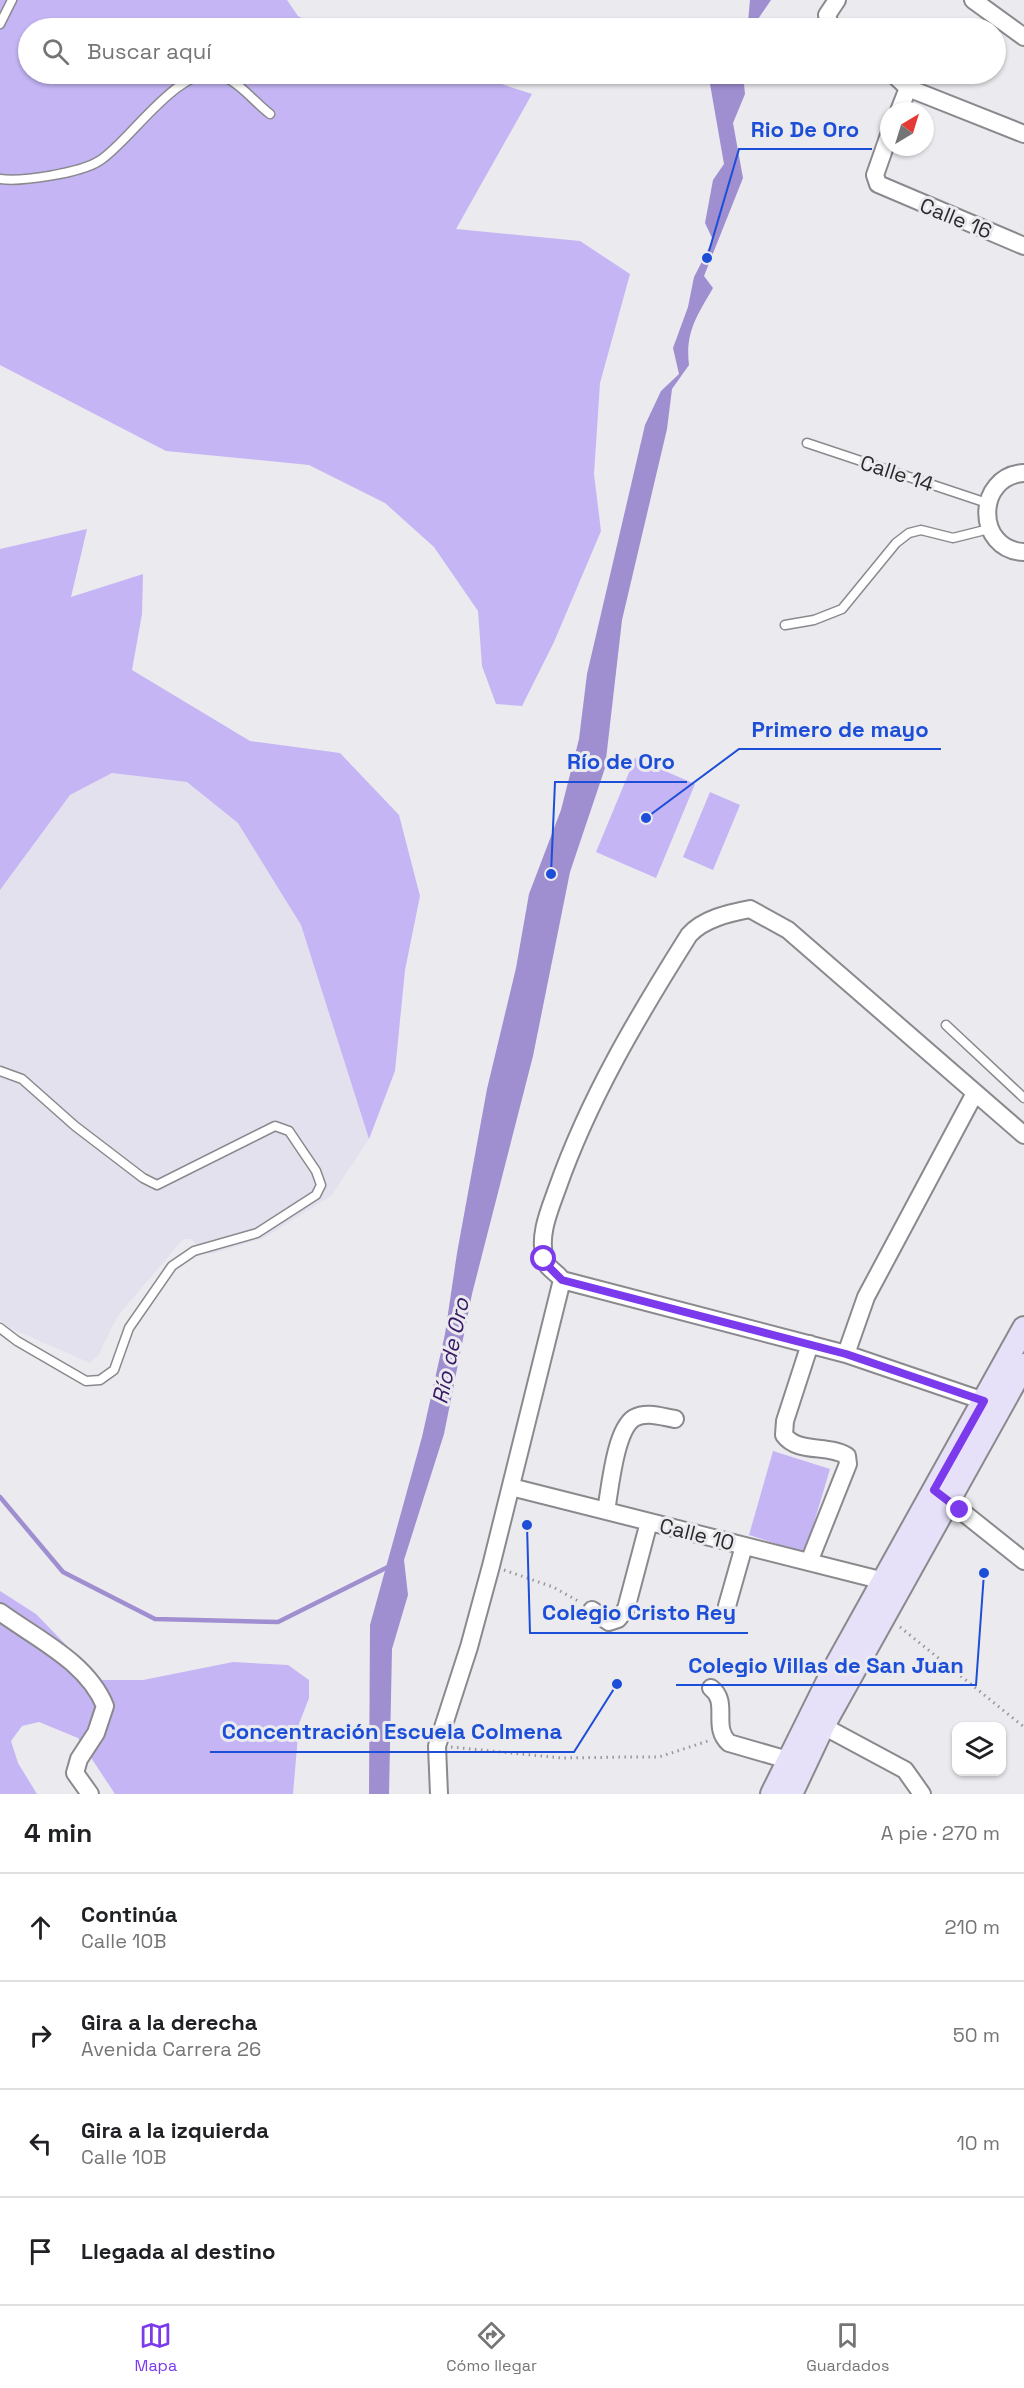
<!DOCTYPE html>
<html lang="es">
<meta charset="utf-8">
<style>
body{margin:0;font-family:"Space Grotesk",sans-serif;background:#f6f6f6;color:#202124}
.controls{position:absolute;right:18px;bottom:18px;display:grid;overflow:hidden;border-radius:12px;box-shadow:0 2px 4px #0004}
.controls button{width:54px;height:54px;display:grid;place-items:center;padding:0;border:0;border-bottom:2px solid #e0e0e0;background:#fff;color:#202124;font:30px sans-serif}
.compass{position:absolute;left:880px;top:102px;width:54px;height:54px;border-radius:50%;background:#fff;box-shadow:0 2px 4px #0004;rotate:38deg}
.stop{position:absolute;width:18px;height:18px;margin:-14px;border:4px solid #7c3aed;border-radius:50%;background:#fff}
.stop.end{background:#7c3aed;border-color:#fff;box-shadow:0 2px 6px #0008}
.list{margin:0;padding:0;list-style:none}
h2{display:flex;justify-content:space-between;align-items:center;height:78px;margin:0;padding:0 24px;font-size:26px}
h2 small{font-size:20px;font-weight:400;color:#757577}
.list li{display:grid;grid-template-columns:39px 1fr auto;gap:18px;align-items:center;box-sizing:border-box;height:108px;padding:0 24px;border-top:2px solid #e0e0e0}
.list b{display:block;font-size:22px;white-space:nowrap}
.list p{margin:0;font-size:20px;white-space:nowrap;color:#757577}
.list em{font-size:20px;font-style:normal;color:#757577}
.icon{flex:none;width:33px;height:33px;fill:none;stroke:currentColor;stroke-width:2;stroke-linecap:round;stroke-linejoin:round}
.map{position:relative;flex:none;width:1024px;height:1794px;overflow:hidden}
.search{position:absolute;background:#fff;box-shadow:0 2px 4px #0004;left:18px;right:18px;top:18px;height:66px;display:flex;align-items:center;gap:15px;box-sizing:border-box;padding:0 21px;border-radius:33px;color:#757577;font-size:22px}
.sheet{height:510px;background:#fff}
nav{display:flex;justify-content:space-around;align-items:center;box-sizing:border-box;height:84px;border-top:2px solid #e0e0e0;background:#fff;font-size:16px;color:#757577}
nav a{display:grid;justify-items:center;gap:3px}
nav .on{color:#7c3aed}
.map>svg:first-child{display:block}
.built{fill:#e3e1ed}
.green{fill:#c5b5f5}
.water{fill:#9f8ed0}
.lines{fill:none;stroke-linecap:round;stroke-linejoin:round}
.stream{stroke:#9f8ed0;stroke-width:4.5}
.service-casing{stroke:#8a898d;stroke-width:11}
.minor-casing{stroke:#8a898d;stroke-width:20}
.secondary-casing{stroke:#8a898d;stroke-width:26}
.path{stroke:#98979a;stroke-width:3;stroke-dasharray:1.5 4.5;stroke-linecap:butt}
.service{stroke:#fff;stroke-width:8}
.minor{stroke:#fff;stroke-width:16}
.secondary{stroke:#e6e0f8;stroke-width:22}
.route{stroke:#7c3aed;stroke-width:8}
.labels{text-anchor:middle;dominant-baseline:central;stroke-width:6;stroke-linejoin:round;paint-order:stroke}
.street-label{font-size:21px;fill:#2b2a2c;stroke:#ebeaee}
.water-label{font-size:22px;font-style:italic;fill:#371966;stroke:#ebeaee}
.leader{fill:none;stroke:#1d4ed8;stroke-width:2}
.callout-dot{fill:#1d4ed8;stroke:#ebeaee;stroke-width:2}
.callout-label{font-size:22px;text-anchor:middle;font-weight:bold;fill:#1d4ed8;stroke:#ebeaee;stroke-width:6;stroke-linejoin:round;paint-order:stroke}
</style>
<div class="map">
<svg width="1024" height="1794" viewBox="0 0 1024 1794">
<rect width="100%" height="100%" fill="#ebeaee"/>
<path class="built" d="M112 773 187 782 238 822 301 925 369 1139 331 1196 264 1238 211 1254 203 1252 191 1239H183L117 1317 98 1356 90 1363 10 1328 0 1320V890L70 795Z"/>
<path class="green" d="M0 0H287L298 16 320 28H28V74H471L532 94 456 229 580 241 630 274 600 383 594 474 601 531 554 642 522 706 496 704 482 666 478 611 434 547 385 503 309 465 166 451 0 365Z
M87 529 71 597 143 574 142 614 132 670 250 741 340 753 399 815 420 896 405 970 395 1071 369 1139 301 925 238 823 187 782 112 773 70 795 0 890V549Z
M635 758 695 784 656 878 596 852Z
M710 792 740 805 713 870 683 857Z
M773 1451 830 1469 805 1553 749 1535Z
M0 1591 36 1614 100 1680H143L233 1662 288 1665 309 1680V1698L299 1724 293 1794H115L78 1738 39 1722 22 1726 11 1741 18 1763 37 1794H0Z"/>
<path class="water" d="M750 0H771L758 19 755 28H744L748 22Z
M716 74H743L745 94 733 123 743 178 704 276 713 288C697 316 685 332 689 365L672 389 667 429 622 620 605 768 570 872 533 1056 472 1294 444 1434 404 1560 408 1595 392 1649 389 1794H369L370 1625 422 1437 445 1334 457 1253 487 1089 516 968 529 894 561 810 579 739 587 674 645 425 661 391 679 374 673 348 688 307 694 277 713 240 705 223 713 180 724 164 710 84Z"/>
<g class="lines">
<path class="stream" d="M0 1497 63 1572 155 1619 278 1622 388 1567"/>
<g class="service-casing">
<path id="service" d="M0 24 12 0
M0 179C22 182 80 173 99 161 129 143 179 63 219 75 239 81 253 101 270 114
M807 443 987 503
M785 625 814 620 842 609 896 543 909 533 921 530 953 538 989 529
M946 1025 1024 1098
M0 1071 22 1079 75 1126 143 1178 157 1185 275 1126 289 1131 316 1171 321 1185 316 1195 257 1233 194 1251 172 1266 129 1328 114 1370 100 1380 86 1381 17 1341 0 1328"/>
</g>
<g class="minor-casing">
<path id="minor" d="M973 0 1024 37
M831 28 827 15 837 0
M893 74 908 88 1024 134
M899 111 908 88
M889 135 875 175 878 184 1024 246
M1024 473C975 476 975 550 1024 552
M562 1280C557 1272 547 1269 545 1260 538 1236 549 1211 557 1189 589 1098 638 1016 689 935 703 919 729 913 750 909L788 930 1024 1135
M562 1280 846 1354 984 1401
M846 1354 866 1297 975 1093
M511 1487 884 1581
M940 1494 1024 1561
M606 1511C610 1489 615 1430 634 1418 647 1411 662 1417 675 1419
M809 1562 848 1464 847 1456C828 1444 798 1454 784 1435L785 1421 810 1344
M727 1606 744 1546
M592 1610 609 1622 618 1619 626 1609 649 1522
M0 1612C37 1639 87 1662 105 1706L96 1733 79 1759 75 1773 90 1794
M711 1688C730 1702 711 1727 729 1743L788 1760
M823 1726 905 1770 922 1794
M439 1794 437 1746 469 1647 491 1566 562 1280"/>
</g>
<g class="secondary-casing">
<path id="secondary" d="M772 1794 832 1673 1024 1328
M791 1794 823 1726 1024 1365"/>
</g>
<path class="path" d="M504 1570 553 1587 580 1602
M900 1627 1024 1727
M451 1747 562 1758 627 1757H659L711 1740"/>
<use href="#service" class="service"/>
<use href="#minor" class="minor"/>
<use href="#secondary" class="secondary"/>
</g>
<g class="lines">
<path class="route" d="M544 1259 548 1266 562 1280 846 1354 984 1401 934 1490 960 1510"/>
</g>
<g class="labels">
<g class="street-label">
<text transform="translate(956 218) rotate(22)">Calle 16</text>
<text transform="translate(897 473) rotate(18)">Calle 14</text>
<text transform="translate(697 1534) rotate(14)">Calle 10</text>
</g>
<g class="water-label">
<text transform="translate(450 1351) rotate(-78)">Río de Oro</text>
</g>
</g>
<path class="leader" d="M707 258L739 149H872M646 818L739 749H941M551 874L555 782H687M527 1525L530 1633H748M984 1573L976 1685H676M617 1684L574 1752H210"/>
<g class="callout-dot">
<circle cx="707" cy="258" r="6"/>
<circle cx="646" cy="818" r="6"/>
<circle cx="551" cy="874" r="6"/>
<circle cx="527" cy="1525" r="6"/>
<circle cx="984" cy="1573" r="6"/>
<circle cx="617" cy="1684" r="6"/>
</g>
<g class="callout-label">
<text x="805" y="137">Rio De Oro</text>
<text x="840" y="737">Primero de mayo</text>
<text x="621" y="769">Río de Oro</text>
<text x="639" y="1620">Colegio Cristo Rey</text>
<text x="826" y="1673">Colegio Villas de San Juan</text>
<text x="392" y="1739">Concentración Escuela Colmena</text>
</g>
</svg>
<div class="controls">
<button><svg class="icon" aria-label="layers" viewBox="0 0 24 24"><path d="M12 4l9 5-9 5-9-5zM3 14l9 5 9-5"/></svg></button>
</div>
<svg class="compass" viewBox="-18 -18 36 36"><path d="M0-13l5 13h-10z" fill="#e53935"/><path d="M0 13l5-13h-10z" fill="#757577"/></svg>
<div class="stop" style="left:544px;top:1259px"></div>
<div class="stop end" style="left:960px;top:1510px"></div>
<div class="search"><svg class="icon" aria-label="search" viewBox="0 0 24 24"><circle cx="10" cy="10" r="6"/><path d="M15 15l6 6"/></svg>Buscar aquí</div>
</div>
<section class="sheet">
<h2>4 min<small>A pie · 270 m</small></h2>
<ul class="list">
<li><svg class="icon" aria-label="ahead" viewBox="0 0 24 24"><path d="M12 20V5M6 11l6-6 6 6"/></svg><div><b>Continúa</b><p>Calle 10B</p></div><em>210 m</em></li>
<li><svg class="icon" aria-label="right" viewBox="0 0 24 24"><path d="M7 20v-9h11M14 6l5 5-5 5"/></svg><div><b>Gira a la derecha</b><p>Avenida Carrera 26</p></div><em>50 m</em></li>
<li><svg class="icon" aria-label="left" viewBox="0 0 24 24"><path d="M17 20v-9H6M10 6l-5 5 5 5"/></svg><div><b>Gira a la izquierda</b><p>Calle 10B</p></div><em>10 m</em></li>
<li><svg class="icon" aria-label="arrive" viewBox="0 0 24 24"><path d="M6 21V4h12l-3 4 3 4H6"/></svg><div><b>Llegada al destino</b></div></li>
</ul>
</section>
<nav>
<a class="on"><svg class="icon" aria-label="map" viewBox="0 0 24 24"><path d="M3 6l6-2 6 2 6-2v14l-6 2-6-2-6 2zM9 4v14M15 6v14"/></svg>Mapa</a>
<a><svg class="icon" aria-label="directions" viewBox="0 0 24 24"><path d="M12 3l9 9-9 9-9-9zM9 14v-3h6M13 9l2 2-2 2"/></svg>Cómo llegar</a>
<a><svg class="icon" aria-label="saved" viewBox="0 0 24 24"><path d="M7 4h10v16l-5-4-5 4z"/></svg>Guardados</a>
</nav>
